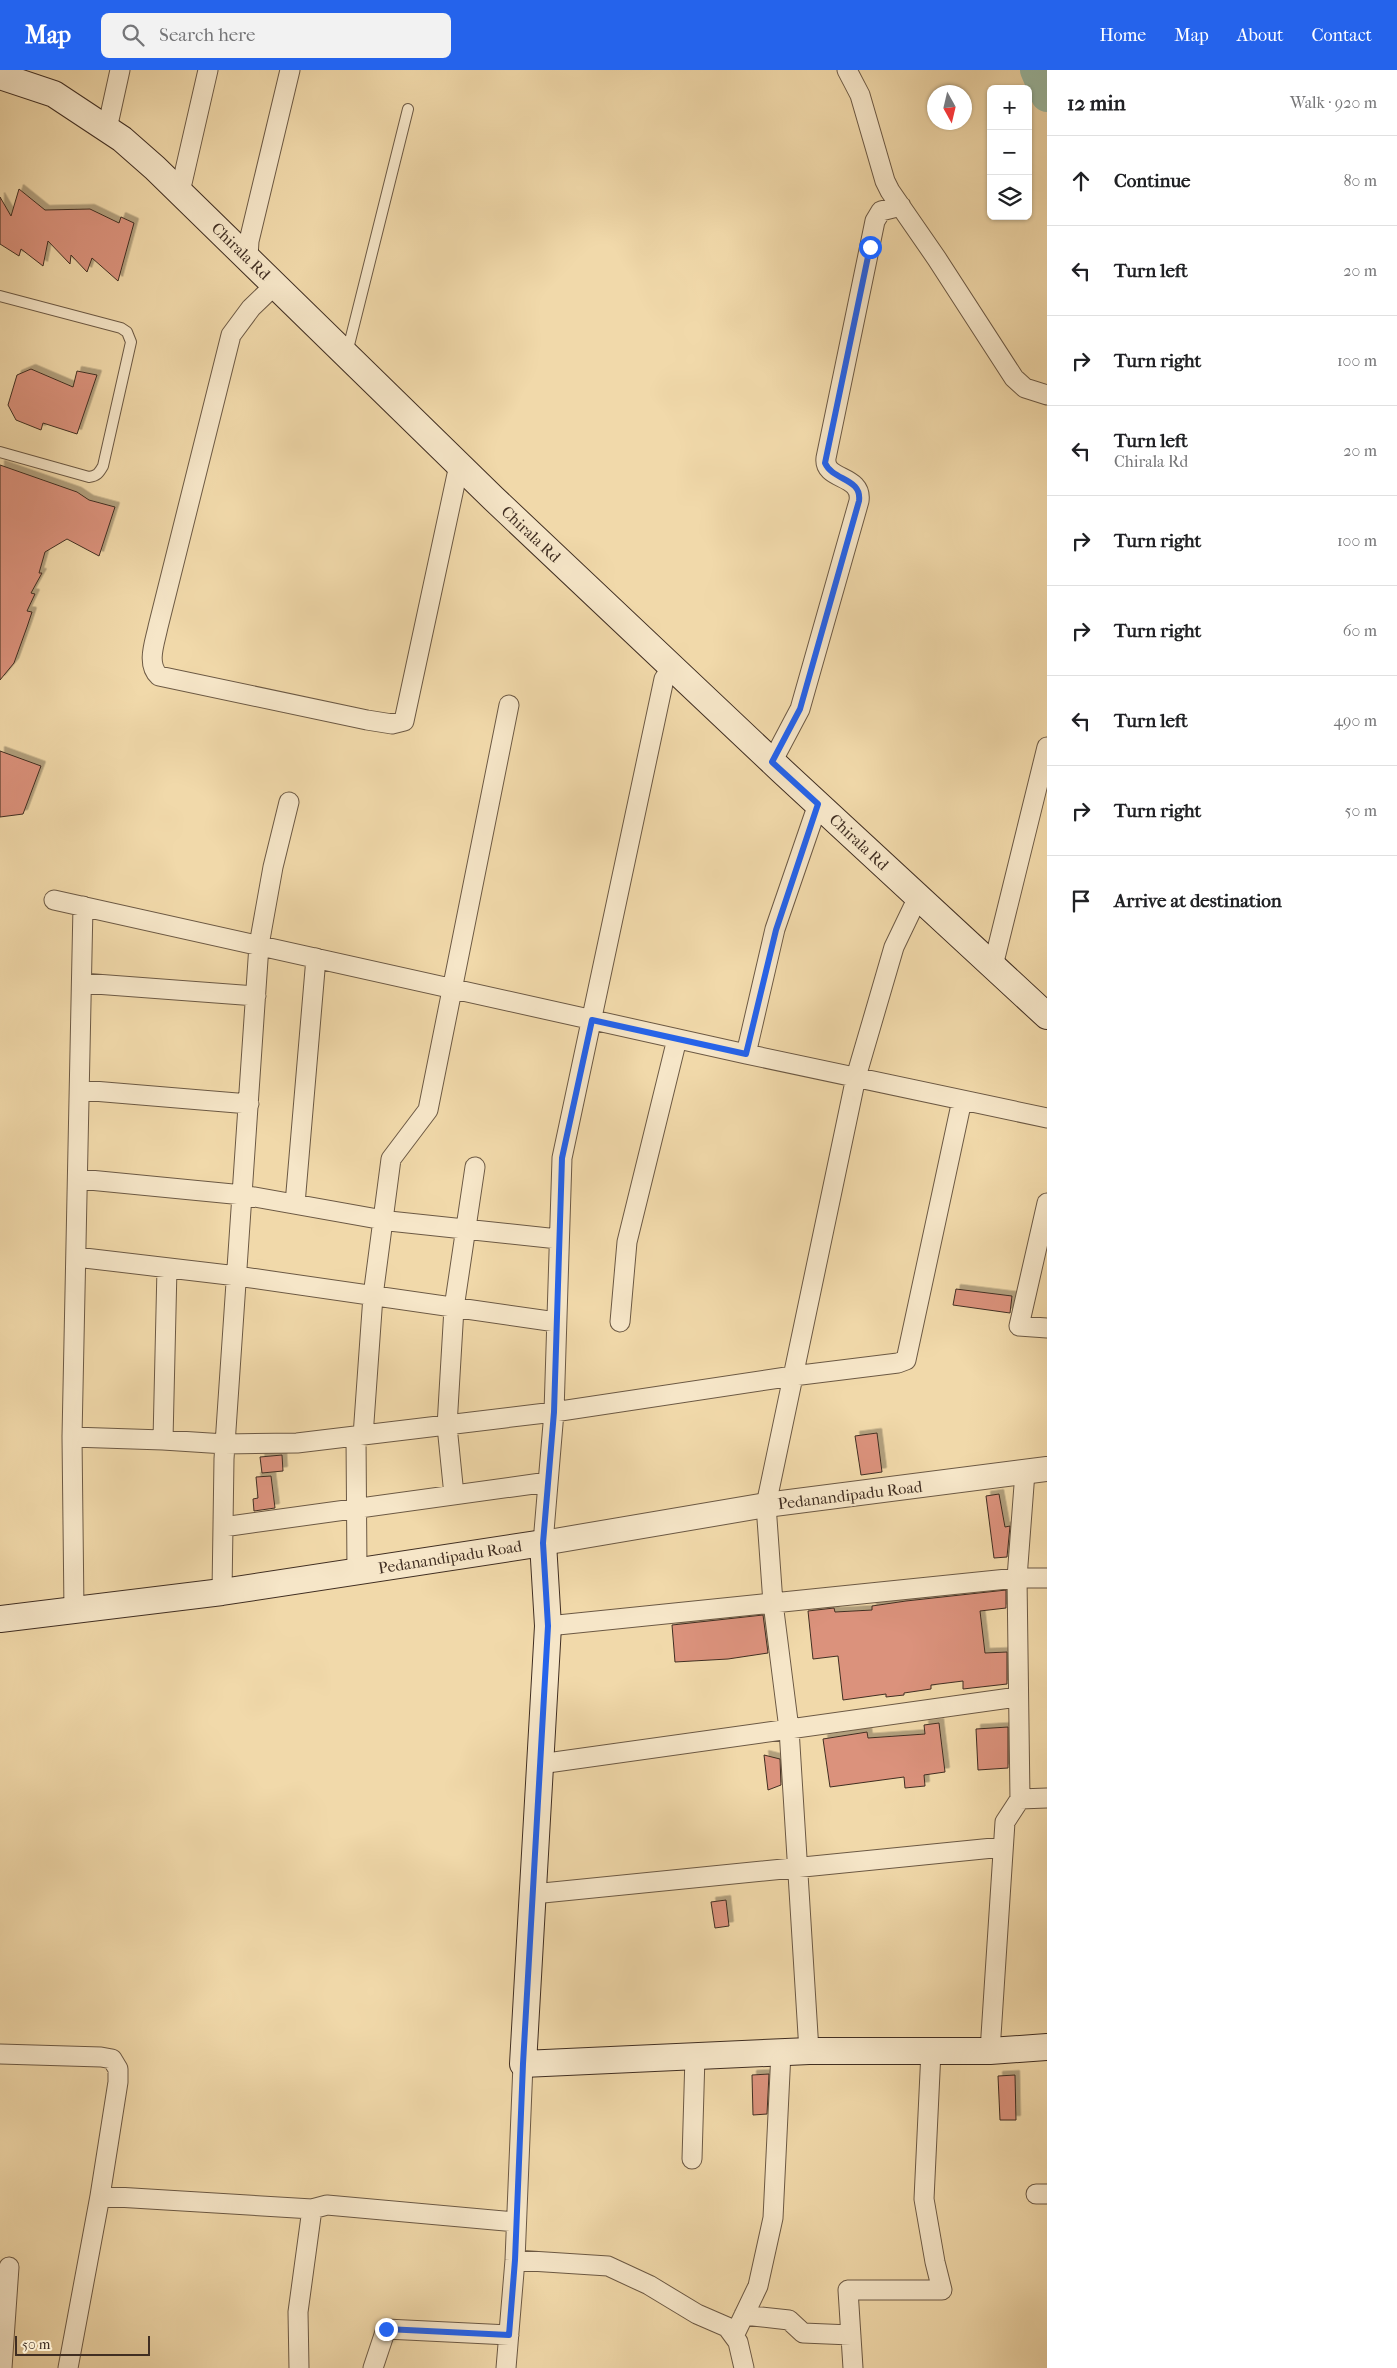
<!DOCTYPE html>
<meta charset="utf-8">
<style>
body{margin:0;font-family:"IM FELL French Canon",serif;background:#f2f2f2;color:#202124}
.controls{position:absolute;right:15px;top:15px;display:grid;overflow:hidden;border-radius:8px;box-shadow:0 1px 4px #0004}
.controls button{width:45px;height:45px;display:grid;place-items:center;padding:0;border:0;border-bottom:1px solid #e0e0e0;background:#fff;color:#202124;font:25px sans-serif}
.compass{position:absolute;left:927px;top:15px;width:45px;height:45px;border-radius:50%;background:#fff;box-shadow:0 1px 4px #0004;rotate:172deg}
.scale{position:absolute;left:15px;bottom:12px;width:135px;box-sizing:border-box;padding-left:5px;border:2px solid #402e22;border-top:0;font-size:14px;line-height:18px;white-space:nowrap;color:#402e22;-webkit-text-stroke:4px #f6e6c8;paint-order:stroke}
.stop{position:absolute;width:15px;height:15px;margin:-11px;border:4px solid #2563eb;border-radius:50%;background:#fff}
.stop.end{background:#2563eb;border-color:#fff;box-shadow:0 1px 5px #0008}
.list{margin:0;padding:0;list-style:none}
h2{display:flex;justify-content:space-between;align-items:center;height:65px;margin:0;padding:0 20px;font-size:21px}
h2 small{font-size:16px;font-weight:400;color:#757577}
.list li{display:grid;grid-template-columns:32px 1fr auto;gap:15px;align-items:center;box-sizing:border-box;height:90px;padding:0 20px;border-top:1px solid #e0e0e0}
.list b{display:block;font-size:19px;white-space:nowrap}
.list p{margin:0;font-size:16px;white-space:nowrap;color:#757577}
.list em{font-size:16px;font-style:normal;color:#757577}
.icon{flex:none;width:28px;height:28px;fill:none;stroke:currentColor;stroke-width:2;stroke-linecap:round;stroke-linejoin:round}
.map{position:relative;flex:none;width:1047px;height:2298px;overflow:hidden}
header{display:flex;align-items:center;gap:30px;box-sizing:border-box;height:70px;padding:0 25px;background:#2563eb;color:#fff}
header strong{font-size:24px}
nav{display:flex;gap:28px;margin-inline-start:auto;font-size:18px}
.search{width:350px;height:45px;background:#f2f2f2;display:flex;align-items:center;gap:12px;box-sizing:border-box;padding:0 18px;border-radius:8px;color:#757577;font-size:19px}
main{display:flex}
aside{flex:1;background:#fff}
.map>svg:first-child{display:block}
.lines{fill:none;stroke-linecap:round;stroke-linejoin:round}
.river{stroke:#9bbba4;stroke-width:32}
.building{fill:#db927b;stroke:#402e22;filter:url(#shadow)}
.service-casing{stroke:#6c5944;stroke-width:12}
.minor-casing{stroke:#6c5944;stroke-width:21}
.tertiary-casing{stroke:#6c5944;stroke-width:26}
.secondary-casing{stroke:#402e22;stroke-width:28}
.service{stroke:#f6e6c8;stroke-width:10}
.minor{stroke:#f6e6c8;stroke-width:19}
.tertiary{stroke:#f6e6c8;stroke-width:24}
.secondary{stroke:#f6e6c8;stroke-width:26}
.route{stroke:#2563eb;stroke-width:6}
.labels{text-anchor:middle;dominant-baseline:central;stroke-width:4.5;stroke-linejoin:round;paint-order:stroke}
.street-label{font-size:16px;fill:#402e22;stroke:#f6e6c8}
</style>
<header>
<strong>Map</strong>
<div class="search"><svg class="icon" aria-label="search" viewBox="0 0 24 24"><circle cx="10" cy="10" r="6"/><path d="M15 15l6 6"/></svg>Search here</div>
<nav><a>Home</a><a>Map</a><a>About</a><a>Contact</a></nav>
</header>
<main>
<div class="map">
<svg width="1047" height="2298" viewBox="0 0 1047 2298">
<defs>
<filter id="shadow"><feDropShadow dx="4.5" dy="-4.5" stdDeviation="0" flood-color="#0004"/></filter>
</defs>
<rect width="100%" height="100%" fill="#f1d9aa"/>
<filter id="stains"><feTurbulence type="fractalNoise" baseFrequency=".004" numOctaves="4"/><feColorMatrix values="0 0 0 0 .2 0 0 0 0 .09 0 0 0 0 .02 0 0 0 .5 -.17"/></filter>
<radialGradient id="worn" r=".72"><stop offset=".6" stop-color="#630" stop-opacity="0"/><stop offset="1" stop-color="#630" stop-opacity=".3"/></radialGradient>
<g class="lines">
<path class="river" d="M1036 0 1047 26"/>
</g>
<path class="building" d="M19 119 45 140 90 139 119 153 121 147 134 153 118 211 92 188 87 202 71 185 70 194 48 171 43 196 21 179 19 186 0 174V127L11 146Z
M31 299 73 317 77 301 97 305 77 364 43 353 41 360 16 350 8 335 17 305Z
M0 395 77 422 89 430 115 437 99 486 67 469 45 482 39 503H42L31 523 35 524 27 541 32 542 27 557 14 593 0 610Z
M0 681 41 696 23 744 0 747Z
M956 1219 1012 1226 1010 1243 953 1235Z
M877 1363 882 1402 861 1405 855 1366Z
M282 1385 283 1401 262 1403 260 1387Z
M271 1406 275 1438 254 1441 253 1429 258 1428 256 1407Z
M999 1424 1005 1457 1010 1456 1007 1487 994 1488 986 1426Z
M1006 1520V1538L980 1541 985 1583 1007 1582V1614L963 1619V1611L931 1615V1619L904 1623V1625L886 1627V1624L843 1630 838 1586 813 1589 808 1541 834 1538 835 1542 872 1540V1536L906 1531Z
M763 1545 768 1583 728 1589 675 1592 672 1555Z
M939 1653 945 1702 924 1705 925 1716 905 1718 904 1707 830 1717 823 1669 867 1662 868 1668 925 1664 924 1655Z
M1008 1657V1698L978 1700 976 1659Z
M764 1685 780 1689 781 1715 768 1720Z
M726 1830 729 1856 715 1858 711 1832Z
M769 2004 767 2044 753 2045 752 2005Z
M1015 2005 1016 2050H1000L998 2006Z"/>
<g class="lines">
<g class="service-casing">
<path id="service" d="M0 226 121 258 127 262 131 272 103 396C99 403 97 406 89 407L0 382
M347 283 408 39"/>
</g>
<g class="minor-casing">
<path id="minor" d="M847 0 860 25 885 111 890 121 937 189 1014 308 1025 318 1047 325
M107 59 120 0
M180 122 208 0
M248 187 249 171 290 0
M276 214 251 238 231 265 158 557C155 572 146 594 159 606L367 650 392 654 404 651 459 395
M772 692 800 639 859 431C863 404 823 411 826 388L875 151 881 141 901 136
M54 830 746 984 1047 1048
M993 896 1047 677
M82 913 256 926
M746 984 775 859 818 734
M81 1020 249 1034
M79 1109 243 1125 389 1151 558 1169
M1047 1133 1019 1256 1047 1258
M295 1134 316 888
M76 1187 237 1206 556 1252
M620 1252 627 1172 677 969
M363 1366 373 1226 391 1089 428 1040 509 635
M72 1367 163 1370 225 1374 297 1373 554 1342 793 1306 898 1293 906 1290 962 1030
M356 1367 357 1501
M163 1370 167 1198
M454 1425 447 1356 454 1238 475 1097
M223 1457 548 1412
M543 1473 554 1342 562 1088 664 609 672 597
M222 1522 224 1389 259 875 273 797 289 732
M74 1540 72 1367 83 836
M548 1556 1017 1508H1047
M540 1694 1018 1627
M1020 1729 1047 1728
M533 1824 1003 1777
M809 1981 789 1659 773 1533 766 1435 856 1007 894 877 918 827
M990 1981 1005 1752 1020 1729 1017 1508 1025 1402
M0 1984 101 1987 112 1989 118 1999V2012L100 2126 312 2139 327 2135 516 2152
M692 2089 695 1986
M1036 2124H1047
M515 2190 608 2196 649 2215 697 2244 727 2257 738 2272 744 2298
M744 2245 789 2250 803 2263 851 2265
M734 2266 758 2216 773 2148 781 1982
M2 2298 9 2197
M68 2298 100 2126
M299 2298 298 2242 312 2139
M373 2298 386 2259 509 2265
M506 2298 515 2190 523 1994
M853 2298 848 2220H942L935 2192 924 2129 931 1981"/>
</g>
<g class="tertiary-casing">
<path id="tertiary" d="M543 1473 766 1435 1047 1399"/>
</g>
<g class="secondary-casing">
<path id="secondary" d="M0 6 54 24 122 69 155 98 493 428 781 700 1047 946
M0 1549 222 1522 543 1473 548 1556 523 1994 809 1981H990L1047 1977"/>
</g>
<use href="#service" class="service"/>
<use href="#minor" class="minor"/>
<use href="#tertiary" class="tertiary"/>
<use href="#secondary" class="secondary"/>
</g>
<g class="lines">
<path class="route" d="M386 2259 509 2265 515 2190 523 1994 548 1556 543 1473 554 1342 562 1088 592 950 746 984 776 860 818 734 772 692 800 639 859 431C862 408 833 411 825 393L870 177"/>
</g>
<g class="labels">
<g class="street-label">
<text transform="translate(241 181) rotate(44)">Chirala Rd</text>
<text transform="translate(531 464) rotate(43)">Chirala Rd</text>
<text transform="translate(859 772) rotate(43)">Chirala Rd</text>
<text transform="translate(850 1425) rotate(-7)">Pedanandipadu Road</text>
<text transform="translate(450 1487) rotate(-9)">Pedanandipadu Road</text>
</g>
</g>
<rect width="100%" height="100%" filter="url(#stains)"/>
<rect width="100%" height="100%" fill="url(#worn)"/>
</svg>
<div class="controls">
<button>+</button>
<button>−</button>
<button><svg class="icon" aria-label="layers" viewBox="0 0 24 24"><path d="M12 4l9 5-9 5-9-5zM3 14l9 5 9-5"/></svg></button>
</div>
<svg class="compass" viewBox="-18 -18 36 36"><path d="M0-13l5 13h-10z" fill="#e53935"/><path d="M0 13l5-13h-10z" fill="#757577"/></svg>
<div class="scale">50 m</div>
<div class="stop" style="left:870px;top:177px"></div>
<div class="stop end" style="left:386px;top:2259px"></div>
</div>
<aside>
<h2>12 min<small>Walk · 920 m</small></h2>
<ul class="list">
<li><svg class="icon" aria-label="ahead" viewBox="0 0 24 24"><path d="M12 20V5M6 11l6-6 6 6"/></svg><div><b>Continue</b></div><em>80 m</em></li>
<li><svg class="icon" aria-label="left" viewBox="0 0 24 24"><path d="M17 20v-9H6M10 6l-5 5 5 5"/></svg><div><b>Turn left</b></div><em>20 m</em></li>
<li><svg class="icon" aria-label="right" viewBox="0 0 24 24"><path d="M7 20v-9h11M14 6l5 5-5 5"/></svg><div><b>Turn right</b></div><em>100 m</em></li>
<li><svg class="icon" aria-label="left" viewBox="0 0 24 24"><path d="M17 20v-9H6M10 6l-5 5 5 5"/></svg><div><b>Turn left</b><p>Chirala Rd</p></div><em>20 m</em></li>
<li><svg class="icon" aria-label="right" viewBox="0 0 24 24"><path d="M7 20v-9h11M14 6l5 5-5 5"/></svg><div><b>Turn right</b></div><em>100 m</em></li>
<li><svg class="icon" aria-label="right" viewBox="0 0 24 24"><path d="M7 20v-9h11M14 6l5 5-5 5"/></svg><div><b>Turn right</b></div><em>60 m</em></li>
<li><svg class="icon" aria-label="left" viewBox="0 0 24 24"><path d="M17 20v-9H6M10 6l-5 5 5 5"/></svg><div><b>Turn left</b></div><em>490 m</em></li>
<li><svg class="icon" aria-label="right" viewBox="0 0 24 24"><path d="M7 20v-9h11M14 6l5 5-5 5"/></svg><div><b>Turn right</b></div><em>50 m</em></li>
<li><svg class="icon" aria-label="arrive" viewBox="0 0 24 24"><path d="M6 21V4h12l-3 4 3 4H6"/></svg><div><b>Arrive at destination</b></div></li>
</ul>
</aside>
</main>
